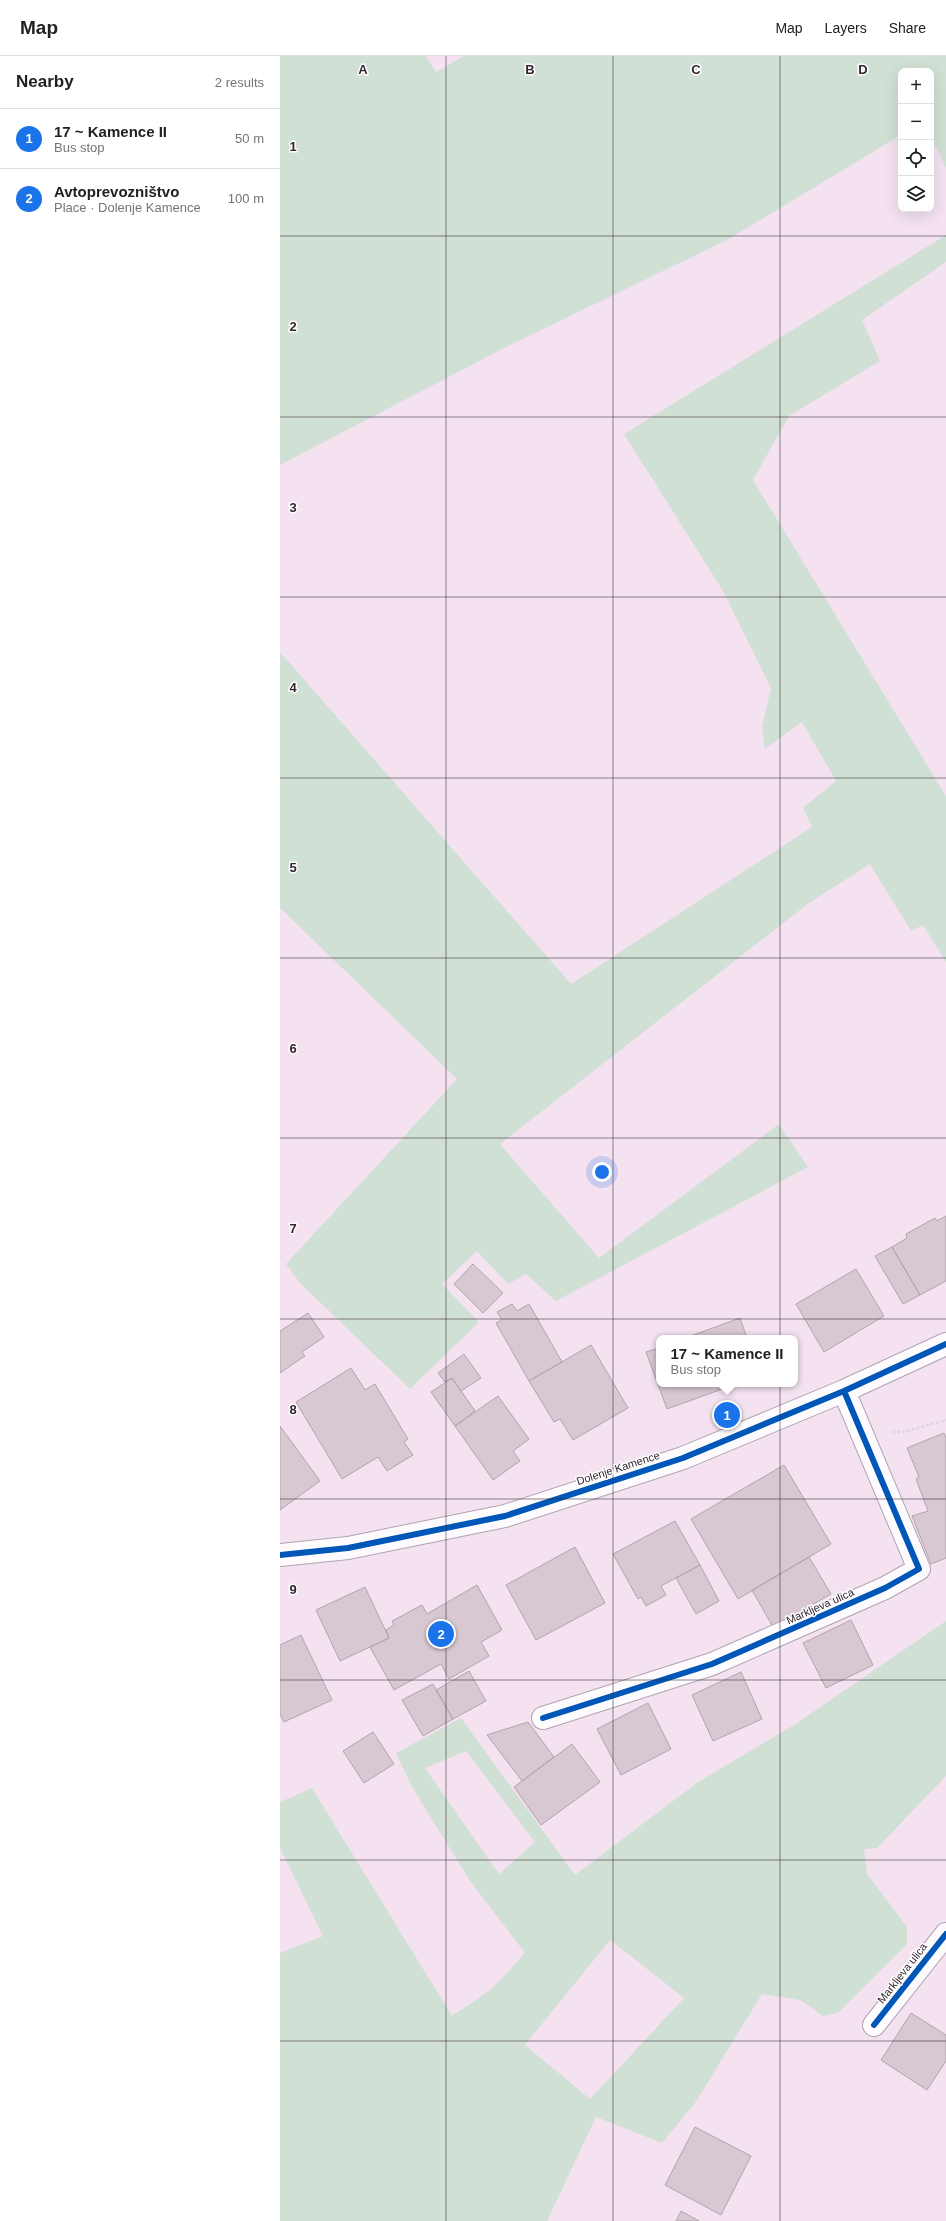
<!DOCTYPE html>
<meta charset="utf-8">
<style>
body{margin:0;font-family:Helvetica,sans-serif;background:#f2f2f2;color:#202124}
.controls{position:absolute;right:12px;top:12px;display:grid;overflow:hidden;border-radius:8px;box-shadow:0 4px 16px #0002}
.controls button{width:36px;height:36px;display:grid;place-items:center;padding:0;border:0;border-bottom:1px solid #e0e0e0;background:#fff;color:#202124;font:20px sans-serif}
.you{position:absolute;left:322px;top:1116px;width:14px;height:14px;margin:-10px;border:3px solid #fff;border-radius:50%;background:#1a73e8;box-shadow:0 0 0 6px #1a73e833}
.badge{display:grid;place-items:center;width:26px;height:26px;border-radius:50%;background:#1a73e8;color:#fff;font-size:13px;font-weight:700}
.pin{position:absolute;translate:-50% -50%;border:2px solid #fff;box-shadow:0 1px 4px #0006}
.popup{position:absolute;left:376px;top:1279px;width:142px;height:52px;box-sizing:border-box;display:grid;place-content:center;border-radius:8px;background:#fff;filter:drop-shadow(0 1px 3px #0005);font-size:13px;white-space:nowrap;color:#757577}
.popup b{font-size:15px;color:#202124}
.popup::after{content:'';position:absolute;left:50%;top:100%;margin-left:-8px;border:8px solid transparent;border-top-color:#fff}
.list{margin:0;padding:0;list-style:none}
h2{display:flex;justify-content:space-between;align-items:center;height:52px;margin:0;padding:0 16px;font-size:17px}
h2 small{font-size:13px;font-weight:400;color:#757577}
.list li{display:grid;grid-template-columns:26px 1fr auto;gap:12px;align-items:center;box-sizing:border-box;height:60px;padding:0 16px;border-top:1px solid #e0e0e0}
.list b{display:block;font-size:15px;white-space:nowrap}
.list p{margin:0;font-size:13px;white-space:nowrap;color:#757577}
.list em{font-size:13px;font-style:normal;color:#757577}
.icon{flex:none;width:22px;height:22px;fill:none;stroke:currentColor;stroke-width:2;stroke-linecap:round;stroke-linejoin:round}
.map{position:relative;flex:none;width:666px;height:2165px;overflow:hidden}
header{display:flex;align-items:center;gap:24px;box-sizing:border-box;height:56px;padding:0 20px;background:#fff;border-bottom:1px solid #e0e0e0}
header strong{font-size:19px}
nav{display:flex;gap:22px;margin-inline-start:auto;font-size:14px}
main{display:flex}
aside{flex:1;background:#fff}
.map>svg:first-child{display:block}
.green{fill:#d1e0d4;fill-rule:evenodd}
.building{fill:#d8c8d2;stroke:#b3a3ad}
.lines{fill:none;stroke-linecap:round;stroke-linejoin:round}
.minor-casing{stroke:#b1a4b0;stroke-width:24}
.path{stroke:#dcd6db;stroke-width:2.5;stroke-dasharray:3 2;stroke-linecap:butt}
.minor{stroke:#fdfbfd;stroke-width:22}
.cycleway-casing{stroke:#fff;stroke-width:8}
.cycleway{stroke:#0057b8;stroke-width:6}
.grid{fill:none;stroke:#332631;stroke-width:1;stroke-opacity:0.55}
.labels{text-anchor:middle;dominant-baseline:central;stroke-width:3;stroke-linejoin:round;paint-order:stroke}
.street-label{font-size:11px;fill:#332631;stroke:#fff}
.grid-label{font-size:13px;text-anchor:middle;font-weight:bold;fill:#332631;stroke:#fff;stroke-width:3;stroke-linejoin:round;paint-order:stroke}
</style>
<header>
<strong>Map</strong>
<nav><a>Map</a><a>Layers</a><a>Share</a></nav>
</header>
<main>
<aside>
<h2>Nearby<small>2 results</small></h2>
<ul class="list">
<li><span class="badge">1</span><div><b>17 ~ Kamence II</b><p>Bus stop</p></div><em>50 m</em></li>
<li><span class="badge">2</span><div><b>Avtoprevozništvo</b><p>Place · Dolenje Kamence</p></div><em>100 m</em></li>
</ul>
</aside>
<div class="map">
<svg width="666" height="2165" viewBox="0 0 666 2165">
<rect width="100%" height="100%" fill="#f4e2f1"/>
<path class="green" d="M0 0H146L156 16 184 0H666V112L658 94 651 85V15H621V79L447 184 228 290 0 409Z
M666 179V206L582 264 600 305 509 360 473 424 666 740V906L643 869 631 875 590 808 529 847 220 1088 319 1202 499 1068 528 1111 276 1245 246 1218 228 1228 197 1195 162 1228 199 1266 130 1333 20 1227 6 1208 177 1023 0 852V596L291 928 532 771 523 752 556 725 522 666 485 693 482 672 491 632 443 535 344 378Z
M666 1565V1720L597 1792 584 1793 587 1818 627 1871V1888L558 1957 543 1960 520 1944 482 1938 415 2047 382 2087 316 2061 267 2165H0V1897L43 1880 0 1792V1746L32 1732 172 1960 213 1932 245 1897 190 1825 132 1731 116 1697 181 1662 295 1819 418 1726 514 1669ZM186 1695 255 1786 219 1818 145 1712ZM330 1884 404 1942 310 2043 245 1989Z"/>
<path class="building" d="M666 1160V1225L640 1239 612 1191 627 1182 626 1178 655 1162 657 1165Z
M612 1191 640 1239 623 1248 595 1200Z
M193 1208 223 1237 203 1257 174 1228Z
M576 1213 604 1260 544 1296 516 1248Z
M232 1248 237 1255 249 1248 282 1306 249 1325 216 1267 222 1264 217 1256Z
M28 1257 44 1281 22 1296 25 1300 0 1317V1275Z
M460 1262 467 1282H405Z
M311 1289 348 1352 293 1384 280 1363 274 1366 249 1325Z
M379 1292V1328H456L387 1353 366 1296Z
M184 1298 201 1322 181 1335 172 1322 165 1326 158 1317Z
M71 1312 85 1334 95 1328 128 1383 124 1386 133 1399 107 1415 98 1401 62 1423 16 1346Z
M172 1322 195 1355 175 1370 151 1336Z
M218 1340 249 1383 233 1395 240 1405 213 1424 175 1370Z
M0 1370 40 1425 0 1454Z
M664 1377 666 1382V1502L651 1508 632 1460 648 1455 636 1423 639 1421 627 1392Z
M504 1409 551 1488 458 1543 411 1463Z
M395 1465 420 1509 381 1530 386 1539 366 1550 361 1541 358 1543 333 1498Z
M295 1491 325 1547 256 1584 226 1529Z
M529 1501 551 1538 493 1571 472 1534Z
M420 1509 439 1545 416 1558 396 1522Z
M197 1529 222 1574 201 1586 209 1600 169 1623 161 1608 114 1634 90 1591 109 1582 106 1574 114 1569 112 1565 142 1549 147 1558Z
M85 1531 109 1582 60 1605 36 1554Z
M571 1564 593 1609 546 1632 523 1587Z
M21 1579 52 1644 4 1666 0 1658V1589Z
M189 1615 206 1645 173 1663 156 1634Z
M461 1616 482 1663 433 1685 412 1639Z
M153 1628 173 1663 143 1680 122 1644Z
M368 1647 391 1693 341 1719 317 1673Z
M248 1666 274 1701 242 1725 207 1679Z
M93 1676 114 1708 84 1727 63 1695Z
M292 1688 320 1726 261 1769 234 1731Z
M631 1957 666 1979V2005L647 2034 601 2004Z
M415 2071 471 2100 441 2159 385 2129Z
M401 2155 419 2165H396Z"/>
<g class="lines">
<g class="minor-casing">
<path id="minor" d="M0 1499 68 1492 225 1460 403 1402 564 1335 666 1288
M263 1662 432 1608 605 1532 639 1513 564 1335
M594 1969 666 1878"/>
</g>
<path class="path" d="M612 1376H623L666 1364"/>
<use href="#minor" class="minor"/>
<g class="cycleway-casing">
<path id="cycleway" d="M0 1499 68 1492 225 1460 403 1402 564 1335 666 1288
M263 1662 432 1608 605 1532 639 1513 564 1335
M594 1969 666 1878"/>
</g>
<use href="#cycleway" class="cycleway"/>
</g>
<path class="grid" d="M166 0V2165M333 0V2165M500 0V2165M0 180H666M0 361H666M0 541H666M0 722H666M0 902H666M0 1082H666M0 1263H666M0 1443H666M0 1624H666M0 1804H666M0 1985H666"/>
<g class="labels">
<g class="street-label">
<text transform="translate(338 1412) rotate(-18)">Dolenje Kamence</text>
<text transform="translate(540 1550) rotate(-24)">Markljeva ulica</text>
<text transform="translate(622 1917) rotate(-52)">Markljeva ulica</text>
</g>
</g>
<g class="grid-label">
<text x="83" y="18">A</text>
<text x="250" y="18">B</text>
<text x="416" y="18">C</text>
<text x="583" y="18">D</text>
<text x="13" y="95">1</text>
<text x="13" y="275">2</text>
<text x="13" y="456">3</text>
<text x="13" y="636">4</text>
<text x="13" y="816">5</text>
<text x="13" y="997">6</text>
<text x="13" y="1177">7</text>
<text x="13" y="1358">8</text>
<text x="13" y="1538">9</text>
</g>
</svg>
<div class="controls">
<button>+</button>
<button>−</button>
<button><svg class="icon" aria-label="locate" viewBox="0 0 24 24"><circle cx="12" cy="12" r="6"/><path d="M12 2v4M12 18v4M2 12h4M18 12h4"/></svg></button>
<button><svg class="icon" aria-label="layers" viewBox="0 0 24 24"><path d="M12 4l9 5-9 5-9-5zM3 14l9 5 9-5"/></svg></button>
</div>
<div class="you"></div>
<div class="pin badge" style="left:447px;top:1359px">1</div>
<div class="popup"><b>17 ~ Kamence II</b>Bus stop</div>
<div class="pin badge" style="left:161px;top:1578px">2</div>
</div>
</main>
